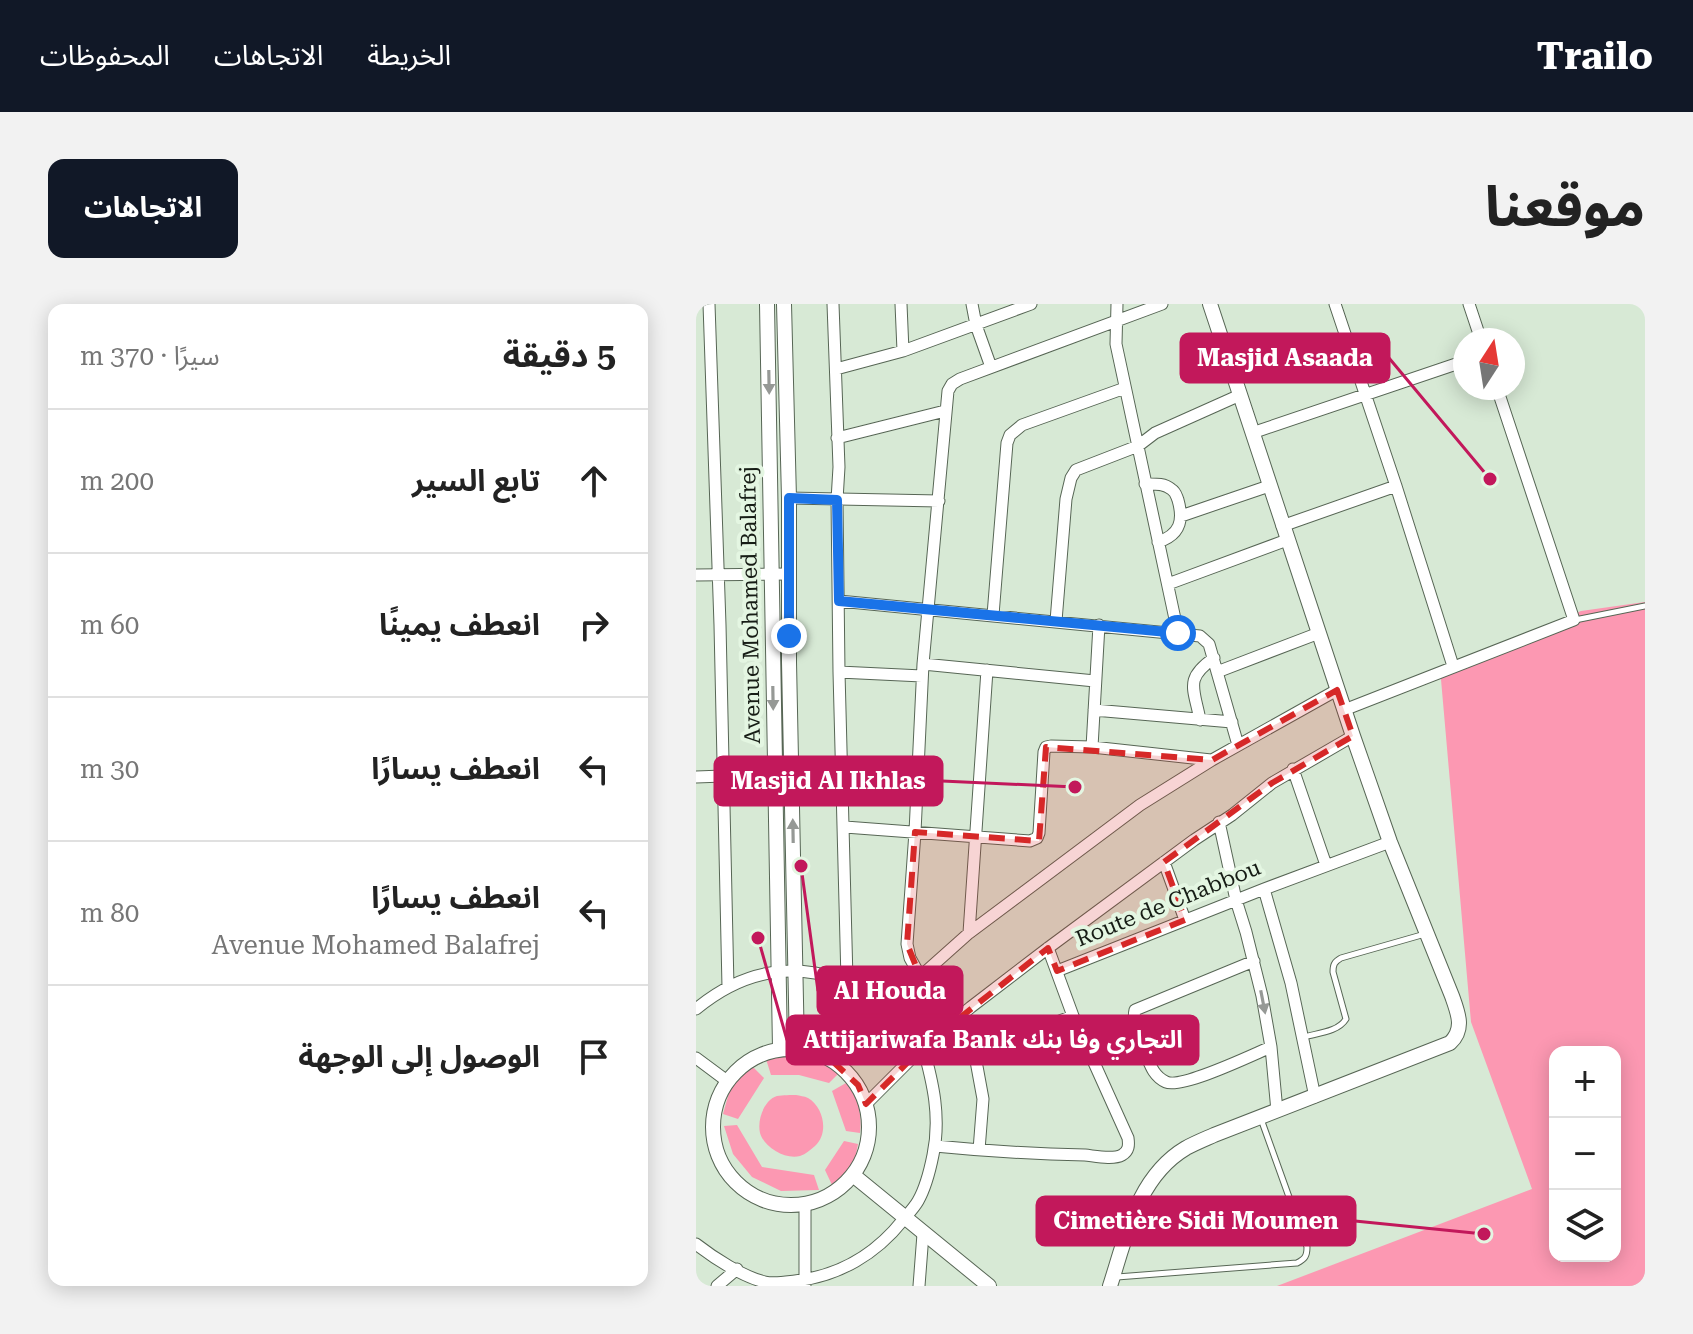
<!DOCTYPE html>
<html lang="ar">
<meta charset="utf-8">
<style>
body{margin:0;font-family:"Roboto Serif","Noto Sans Arabic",serif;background:#f2f2f2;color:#222;direction:rtl}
.controls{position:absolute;right:24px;bottom:24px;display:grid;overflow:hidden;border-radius:16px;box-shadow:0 4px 20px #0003}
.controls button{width:72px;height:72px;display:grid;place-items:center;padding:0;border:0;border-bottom:2px solid #e0e0e0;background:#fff;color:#222;font:40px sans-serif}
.compass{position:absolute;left:757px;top:24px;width:72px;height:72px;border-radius:50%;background:#fff;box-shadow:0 4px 20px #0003;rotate:12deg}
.stop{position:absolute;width:24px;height:24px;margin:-18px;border:6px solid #1a73e8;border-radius:50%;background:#fff}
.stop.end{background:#1a73e8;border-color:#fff;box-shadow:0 2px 8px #0008}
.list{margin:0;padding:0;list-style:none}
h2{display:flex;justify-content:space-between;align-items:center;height:104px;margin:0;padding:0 32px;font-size:34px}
h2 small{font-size:26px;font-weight:400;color:#767676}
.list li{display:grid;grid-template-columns:52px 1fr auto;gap:24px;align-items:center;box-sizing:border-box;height:144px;padding:0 32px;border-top:2px solid #e0e0e0}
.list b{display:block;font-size:30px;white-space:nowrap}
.list p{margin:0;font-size:26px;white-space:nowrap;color:#767676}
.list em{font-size:26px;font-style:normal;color:#767676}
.icon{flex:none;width:44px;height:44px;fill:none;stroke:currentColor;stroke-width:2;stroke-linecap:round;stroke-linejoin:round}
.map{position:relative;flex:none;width:949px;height:982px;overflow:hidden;direction:ltr;border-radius:16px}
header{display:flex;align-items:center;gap:48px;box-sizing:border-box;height:112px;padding:0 40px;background:#111827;color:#fff}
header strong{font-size:38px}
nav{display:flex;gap:44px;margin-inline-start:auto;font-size:28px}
.intro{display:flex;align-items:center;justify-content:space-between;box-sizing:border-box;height:192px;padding:0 48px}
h1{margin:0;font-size:56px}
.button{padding:20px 36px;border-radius:16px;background:#111827;color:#fff;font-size:28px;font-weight:700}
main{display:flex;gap:48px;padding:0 48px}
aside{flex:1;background:#fff;border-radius:16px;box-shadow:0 4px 20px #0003}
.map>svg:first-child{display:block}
.green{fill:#fc98b2;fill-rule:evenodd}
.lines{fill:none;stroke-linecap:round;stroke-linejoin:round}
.service-casing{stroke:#576655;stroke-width:7}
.minor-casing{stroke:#576655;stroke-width:13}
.tertiary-casing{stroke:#576655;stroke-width:16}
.service{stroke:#fff;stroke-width:5}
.minor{stroke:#fff;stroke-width:11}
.tertiary{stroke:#fff;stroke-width:14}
.oneway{fill:#969996}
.route{stroke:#1a73e8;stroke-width:10}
.marked{fill:#d62828;fill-opacity:0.2;stroke:#d62828;stroke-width:6;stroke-dasharray:16 10;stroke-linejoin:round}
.labels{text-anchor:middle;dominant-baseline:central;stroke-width:8;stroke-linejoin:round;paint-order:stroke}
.street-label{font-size:22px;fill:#161c15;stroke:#e4f6e2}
.leader{fill:none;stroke:#c2185b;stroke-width:3}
.callout-dot{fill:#c2185b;stroke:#e4f6e2;stroke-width:3}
.callout{fill:#c2185b;stroke:#c2185b;stroke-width:3}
.callout-label{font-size:24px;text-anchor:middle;font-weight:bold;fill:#fff}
</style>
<header>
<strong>Trailo</strong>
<nav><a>الخريطة</a><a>الاتجاهات</a><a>المحفوظات</a></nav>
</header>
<div class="intro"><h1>موقعنا</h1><a class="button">الاتجاهات</a></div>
<main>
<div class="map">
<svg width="949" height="982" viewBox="0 0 949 982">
<rect width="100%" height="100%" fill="#d7e9d5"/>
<path class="green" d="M949 298V982H581L836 885 775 718 744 364 885 307ZM859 748H919V952H859Z
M103 748 127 755 143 769 133 779 103 771H75L70 755 84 750Z
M57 763 68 774 42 815 27 810 36 778 42 768Z
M150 779C163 794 166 810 164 829L150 827 136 787Z
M100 791C104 792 108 792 112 794 128 803 133 830 119 842 114 846 110 850 104 852 89 856 68 843 64 829 61 816 68 796 81 792 87 791 95 791 100 791Z
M41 821 66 863 118 871 123 886 85 887 56 873 37 850 28 822Z
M148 837 162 840 157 866 136 881 129 866Z"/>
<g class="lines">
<g class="service-casing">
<path id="service" d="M879 316 949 302
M608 733C622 729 642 728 650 715L637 668C637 661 638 658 645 654L729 630
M421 973 601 959C609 955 611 952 611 943L565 815"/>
</g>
<g class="minor-casing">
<path id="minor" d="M13 0 24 321 32 683
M137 0 143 163 141 196 143 368 151 676
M205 0 207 47
M276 0 280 21 295 63
M421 0 420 40 482 329
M639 0 700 182 757 362
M773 0 785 36
M140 65 207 47 335 0
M556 129 769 57
M141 134 249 107
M449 180C458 180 468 179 475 185 480 188 480 191 482 196 488 217 484 231 462 238
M93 194 243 197
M485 212 573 182
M586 222 700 182
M0 271 94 270
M472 280 591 236
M143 297 504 332 513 340 542 441
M297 311 311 139 314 131 326 121 429 84
M360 317 370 195 375 174 380 166 442 142 459 129 544 91
M227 360 399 377
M143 368 226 372
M521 368 623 329
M398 406 536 418
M648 406 878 316 801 84
M504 416C498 384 488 375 518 354
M396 443 403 321
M597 465 630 561
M0 473 27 472
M96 473 147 471
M523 518 540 596 550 628 566 692 575 743 581 807
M149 523 334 537 341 534 343 529 348 448 350 443 355 442 396 443 515 456
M468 558 489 616
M568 585 595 679 619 793
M273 629 291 366
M558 657 439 706C436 719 443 736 449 748 454 760 457 772 470 778 486 785 556 751 575 743
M361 667 568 585 694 538
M224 672 214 654 211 640 219 528 227 360 252 87 256 80 264 75 466 0
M0 705C64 652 127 659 195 698
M227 743 275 703 352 644 498 536 536 511 576 479 657 432
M0 754 31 777
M133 754 273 629 444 501 516 456 641 386
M239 842C289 847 339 850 389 851 399 852 417 856 426 851 433 847 433 841 432 834L377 712 352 644
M283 846 287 795 280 757 284 747 377 712
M109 900V981
M0 940C18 954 47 973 69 978 78 980 90 978 99 977 143 972 180 950 207 916 212 910 218 904 222 897 230 883 234 866 237 851 245 813 237 779 227 743L170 800
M21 982 41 965
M223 982 227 930"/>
</g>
<g class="tertiary-casing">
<path id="tertiary" d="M71 0 84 745
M88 0 93 194V358L101 745
M17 823a78 78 0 1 1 156 0a78 78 0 1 1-156 0Z
M157 871 293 982
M414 982C430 933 441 873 490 844 499 839 509 835 518 831L754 739C769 725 762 709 756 692L694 538 657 432 514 0"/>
</g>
<use href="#service" class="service"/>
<use href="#minor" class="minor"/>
<use href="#tertiary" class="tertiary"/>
</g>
<defs><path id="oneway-solid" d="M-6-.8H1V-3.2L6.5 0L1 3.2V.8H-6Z" transform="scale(2)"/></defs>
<g class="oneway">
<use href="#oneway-solid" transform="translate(73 78) rotate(89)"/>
<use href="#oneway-solid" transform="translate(77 394) rotate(89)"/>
<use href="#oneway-solid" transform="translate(97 527) rotate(-91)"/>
<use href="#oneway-solid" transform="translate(567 698) rotate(79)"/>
</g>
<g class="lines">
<path class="route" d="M93 332V194L141 196 143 297 482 329"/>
</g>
<path class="marked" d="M641 386 657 432 576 479 468 558 489 616 361 667 352 644 227 743 170 800 162 781 133 754 224 672 211 640 219 528 343 537 350 443 516 456Z"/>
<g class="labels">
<g class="street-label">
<text transform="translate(54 301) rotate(-91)">Avenue Mohamed Balafrej</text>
<text transform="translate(472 599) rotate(-22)">Route de Chabbou</text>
</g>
</g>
<path class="leader" d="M794 175L693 54M379 483L246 477M105 562L122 687M62 634L91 736M788 930L659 917"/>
<g class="callout-dot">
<circle cx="794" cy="175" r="8"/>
<circle cx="379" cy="483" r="8"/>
<circle cx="105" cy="562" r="8"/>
<circle cx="62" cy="634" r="8"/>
<circle cx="788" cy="930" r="8"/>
</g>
<g class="callout">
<rect x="485" y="30" width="208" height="48" rx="8"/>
<rect x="19" y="453" width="227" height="48" rx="8"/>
<rect x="122" y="663" width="144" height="48" rx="8"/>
<rect x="91" y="712" width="411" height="48" rx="8"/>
<rect x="341" y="893" width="318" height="48" rx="8"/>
</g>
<g class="callout-label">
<text x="589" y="62">Masjid Asaada</text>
<text x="132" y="485">Masjid Al Ikhlas</text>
<text x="194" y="695">Al Houda</text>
<text x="297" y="744">Attijariwafa Bank التجاري وفا بنك</text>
<text x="500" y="925">Cimetière Sidi Moumen</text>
</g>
</svg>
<div class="controls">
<button>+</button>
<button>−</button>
<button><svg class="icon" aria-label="layers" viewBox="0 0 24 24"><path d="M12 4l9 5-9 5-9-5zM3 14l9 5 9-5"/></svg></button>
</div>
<svg class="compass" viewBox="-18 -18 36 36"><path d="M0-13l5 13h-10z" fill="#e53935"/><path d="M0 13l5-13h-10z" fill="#767676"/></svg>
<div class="stop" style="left:482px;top:329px"></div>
<div class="stop end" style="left:93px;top:332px"></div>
</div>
<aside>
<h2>5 دقيقة<small>سيرًا · 370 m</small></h2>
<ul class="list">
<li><svg class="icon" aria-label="ahead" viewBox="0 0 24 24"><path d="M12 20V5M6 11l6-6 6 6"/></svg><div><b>تابع السير</b></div><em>200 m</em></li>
<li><svg class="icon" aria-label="right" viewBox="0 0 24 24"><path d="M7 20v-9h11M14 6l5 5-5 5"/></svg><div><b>انعطف يمينًا</b></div><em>60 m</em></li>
<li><svg class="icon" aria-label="left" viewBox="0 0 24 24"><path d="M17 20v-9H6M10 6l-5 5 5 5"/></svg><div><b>انعطف يسارًا</b></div><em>30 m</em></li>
<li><svg class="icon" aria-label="left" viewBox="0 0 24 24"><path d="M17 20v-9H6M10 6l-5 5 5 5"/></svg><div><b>انعطف يسارًا</b><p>Avenue Mohamed Balafrej</p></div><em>80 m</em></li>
<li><svg class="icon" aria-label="arrive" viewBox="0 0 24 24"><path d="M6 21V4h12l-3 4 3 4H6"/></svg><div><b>الوصول إلى الوجهة</b></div></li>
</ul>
</aside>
</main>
